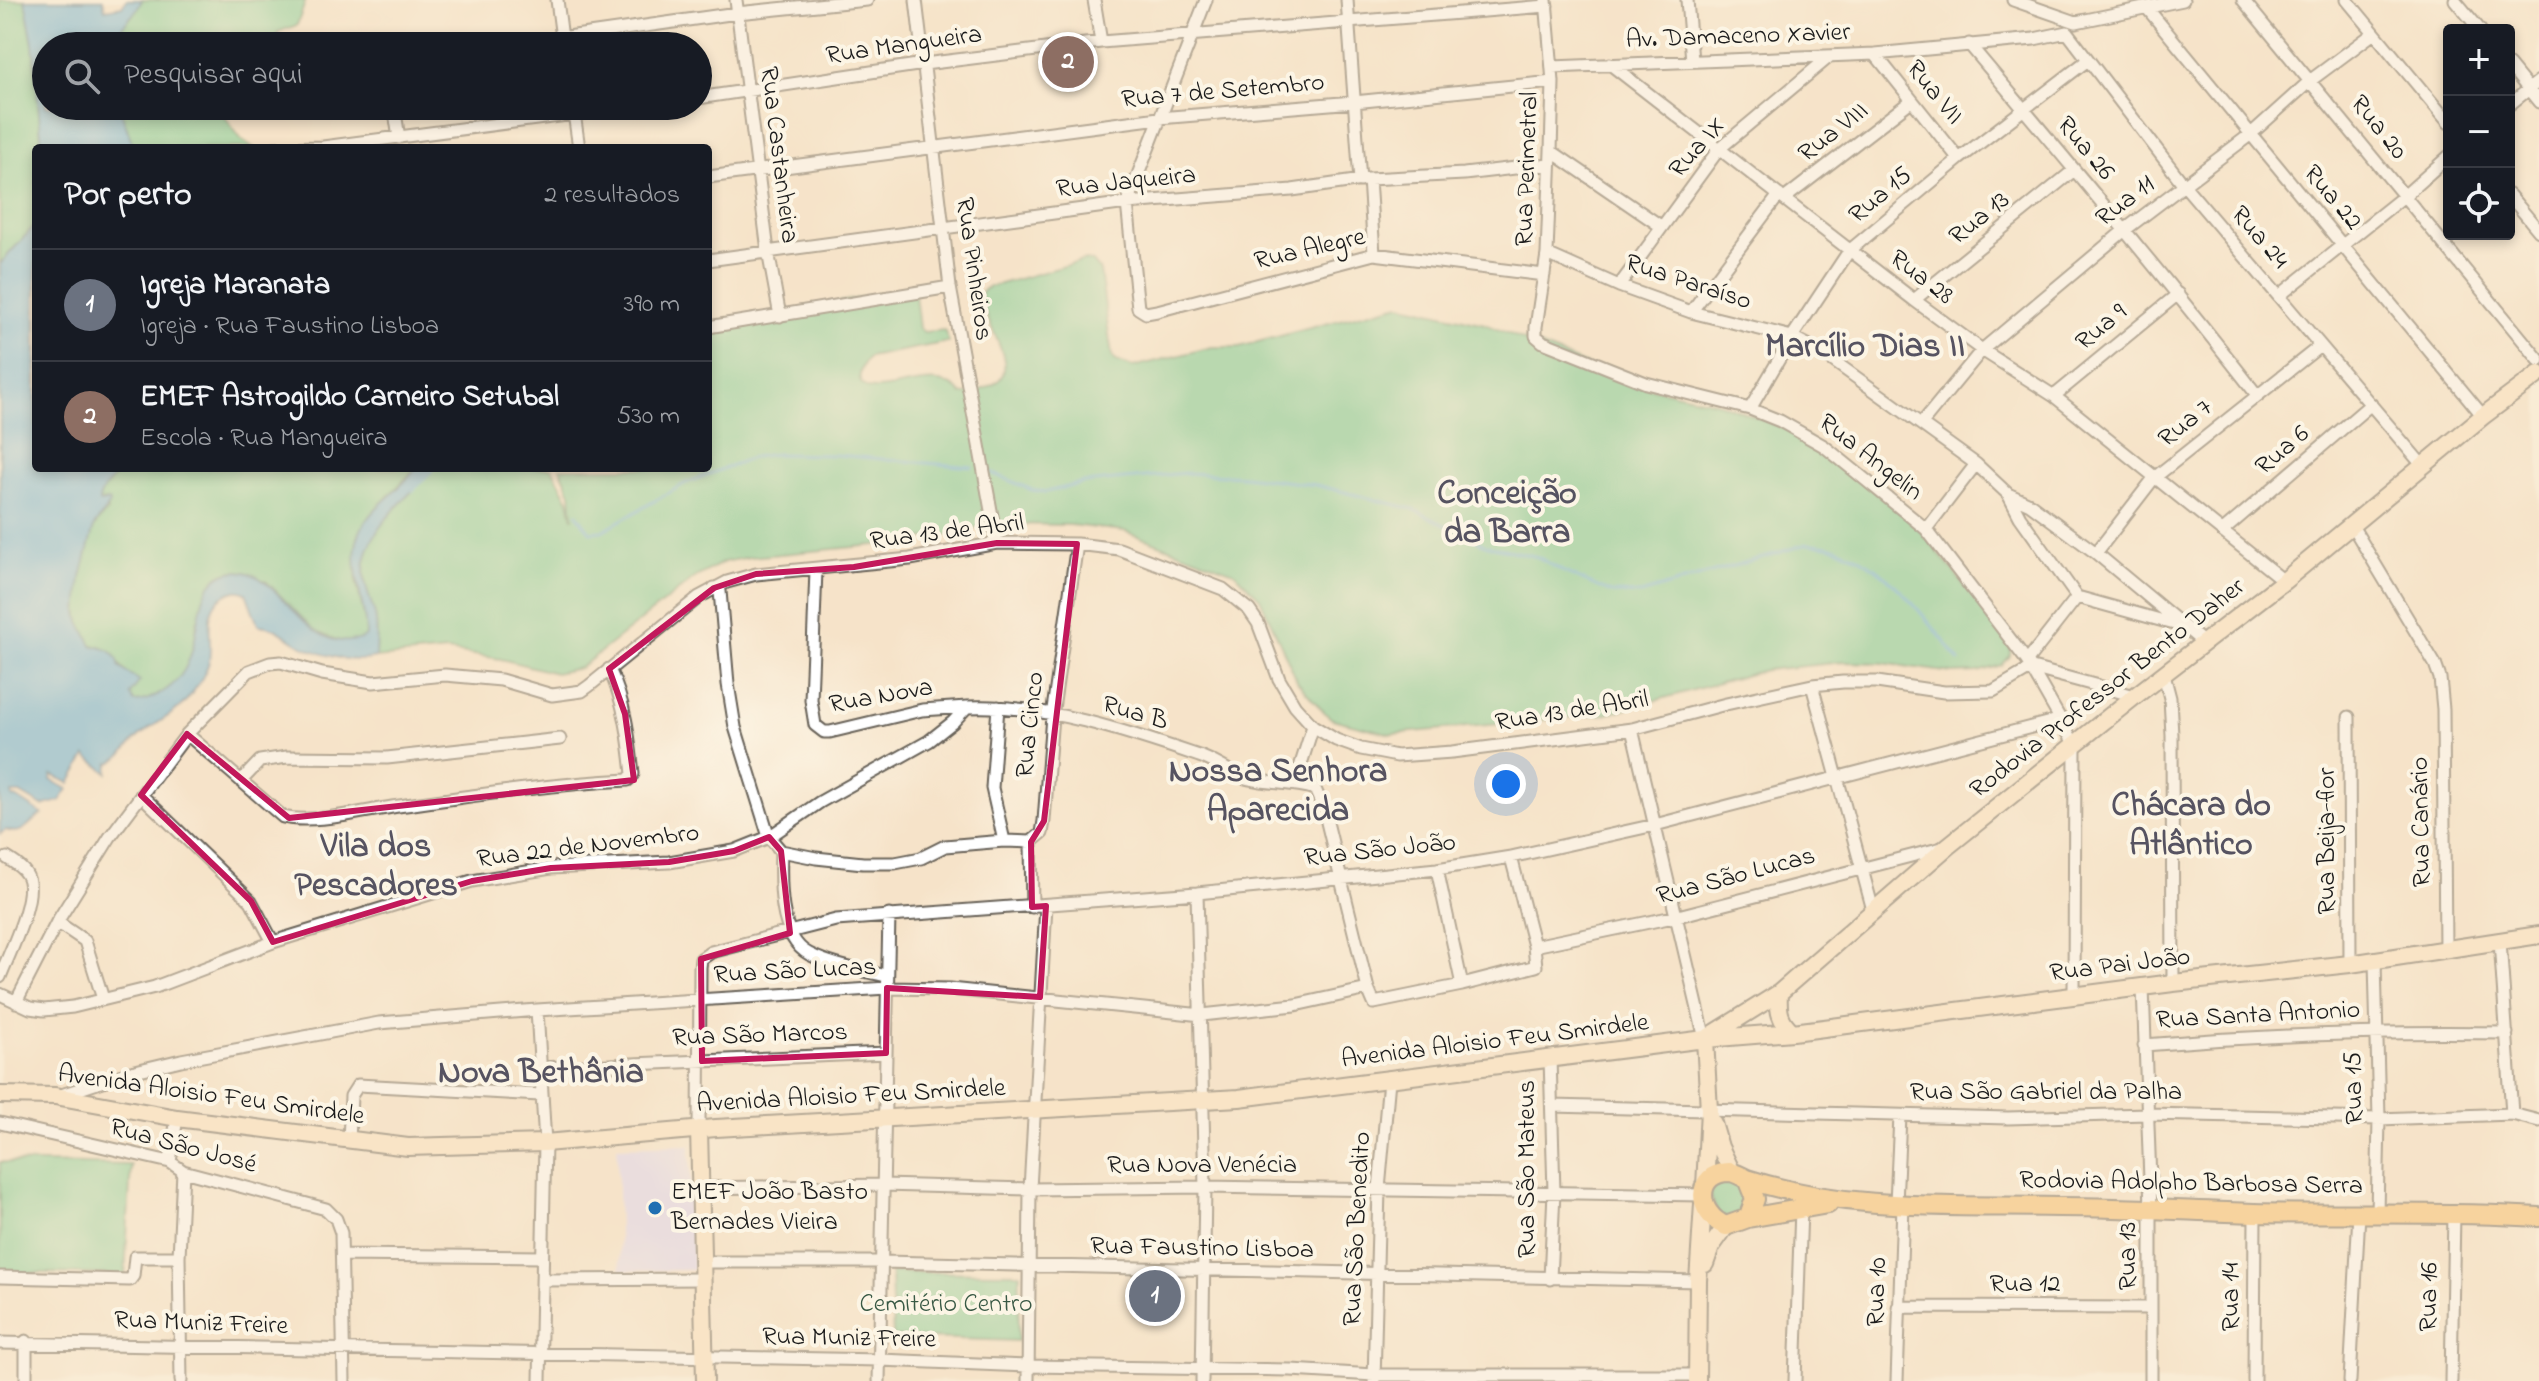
<!DOCTYPE html>
<html lang="pt">
<meta charset="utf-8">
<style>
body{margin:0;font-family:"Indie Flower",sans-serif;background:#20242c;color:#f1f3f6}
.controls{position:absolute;right:24px;top:24px;display:grid;overflow:hidden;border-radius:8px;box-shadow:0 4px 12px #0003}
.controls button{width:72px;height:72px;display:grid;place-items:center;padding:0;border:0;border-bottom:2px solid #363941;background:#171b24;color:#f1f3f6;font:40px sans-serif}
.you{position:absolute;left:1506px;top:784px;width:28px;height:28px;margin:-20px;border:6px solid #fff;border-radius:50%;background:#1a73e8;box-shadow:0 0 0 12px #1a73e833}
.badge{display:grid;place-items:center;width:52px;height:52px;border-radius:50%;background:#1f6fb2;color:#fff;font-size:26px;font-weight:700}
.pin{position:absolute;translate:-50% -50%;border:4px solid #fff;box-shadow:0 2px 8px #0006}
.list{margin:0;padding:0;list-style:none}
h2{display:flex;justify-content:space-between;align-items:center;height:104px;margin:0;padding:0 32px;font-size:34px}
h2 small{font-size:26px;font-weight:400;color:#9ea1a6}
.list li{display:grid;grid-template-columns:52px 1fr auto;gap:24px;align-items:center;box-sizing:border-box;height:112px;padding:0 32px;border-top:2px solid #363941}
.list b{display:block;font-size:30px;white-space:nowrap}
.list p{margin:0;font-size:26px;white-space:nowrap;color:#9ea1a6}
.list em{font-size:26px;font-style:normal;color:#9ea1a6}
.icon{flex:none;width:44px;height:44px;fill:none;stroke:currentColor;stroke-width:2;stroke-linecap:round;stroke-linejoin:round}
.map{position:relative;flex:none;width:2539px;height:1381px;overflow:hidden}
.search{position:absolute;background:#171b24;box-shadow:0 4px 12px #0003;left:32px;top:32px;width:680px;height:88px;display:flex;align-items:center;gap:20px;box-sizing:border-box;padding:0 28px;border-radius:44px;color:#9ea1a6;font-size:30px}
.panel{position:absolute;background:#171b24;box-shadow:0 4px 12px #0003;left:32px;top:144px;width:680px;height:328px;border-radius:8px}
.map>svg:first-child{display:block}
.built{fill:#dbd6f7}
.green{fill:#70ca91;stroke:#467356;stroke-width:2}
.water{fill:#5dadd7;stroke:#3c647a;stroke-width:2}
.lines{fill:none;stroke-linecap:round;stroke-linejoin:round}
.stream{stroke:#5dadd7;stroke-width:3}
.street-casing{stroke:#686259;stroke-width:15}
.secondary-casing{stroke:#686259;stroke-width:20}
.primary-casing{stroke:#686259;stroke-width:22}
.street{stroke:#fff;stroke-width:11}
.secondary{stroke:#fce5c4;stroke-width:16}
.primary{stroke:#f8bf6c;stroke-width:18}
.marked{fill:none;stroke:#c2185b;stroke-width:6;stroke-linejoin:round}
.poi-dot{fill:#1f6fb2;stroke:#fcf5e5;stroke-width:3}
.labels{text-anchor:middle;dominant-baseline:central;stroke-width:8;stroke-linejoin:round;paint-order:stroke}
.street-label{font-size:26px;fill:#1c1c1c;stroke:#fcf5e5}
.poi-label{font-size:26px;fill:#1c1c1c;stroke:#fcf5e5;text-anchor:start}
.park-label{font-size:26px;fill:#395945;stroke:#fcf5e5}
.district-label{font-size:34px;font-weight:bold;fill:#565361;stroke:#fcf5e5}
</style>
<div class="map">
<svg width="2539" height="1381" viewBox="0 0 2539 1381">
<rect width="100%" height="100%" fill="#fcf5e5"/>
<filter id="ink" filterUnits="userSpaceOnUse"><feTurbulence type="fractalNoise" baseFrequency=".0125" numOctaves="2"/><feDisplacementMap in="SourceGraphic" scale="16" xChannelSelector="R" yChannelSelector="G"/><feConvolveMatrix kernelMatrix="1 2 1 2 8 2 1 2 1" color-interpolation-filters="sRGB"/></filter>
<filter id="wash" filterUnits="userSpaceOnUse"><feTurbulence type="fractalNoise" baseFrequency=".006" numOctaves="4" result="noise"/><feDisplacementMap in="SourceGraphic" scale="32" xChannelSelector="R" yChannelSelector="G"/><feGaussianBlur stdDeviation="1.8" result="paint"/><feColorMatrix in="noise" values="0 0 0 0 0 0 0 0 0 0 0 0 0 0 0 0 0 1.4 0 .05"/><feComposite in="paint" operator="in"/></filter>
<g filter="url(#wash)">
<rect width="100%" height="100%" fill="#f6e3c9"/>
<path class="built" d="M690 1145 693 1270 620 1271 617 1147Z"/>
<path class="green" d="M0 0H25L33 43 42 148H36V224L0 264Z
M142 0H306L297 25 278 32 275 46H112C117 26 135 18 142 0Z
M119 106H217L241 139 254 148H134Z
M1086 260 1093 262 1100 271 1112 356 1116 361 1133 367 1212 347H1239L1400 304 1485 324 1630 383 1720 403 1807 437 1917 526 2011 643 2010 656 2002 665 1978 672 1952 673 1882 663 1844 662 1765 670 1607 714 1391 734 1332 719 1323 711 1298 683 1260 598 1234 572 1124 531 1070 525 990 524 945 536 875 545 750 557 724 562 696 577 580 668 555 673 501 659 447 651 376 658C376 645 378 628 375 615 371 600 365 590 364 574 363 529 408 498 434 468H552L569 500 573 519 571 493 560 468H708V325L770 316 914 287 919 328 924 332 944 330 949 342 869 357C858 369 853 389 876 389 903 388 943 369 962 395 973 392 989 389 998 381 1020 362 978 316 981 292L986 288Z
M119 468H416L370 515 356 580 366 624V636L362 640 342 642 316 632 267 582 244 572C230 586 210 600 199 617 195 623 197 633 196 641 191 670 166 703 134 702L130 694 128 673 101 647 92 645C88 638 83 631 80 623 74 602 83 550 93 530 96 522 103 516 108 510L105 501 98 502C100 488 114 482 119 468Z
M0 1162 131 1165 125 1275 0 1272Z
M1726 1180 1738 1182 1746 1193V1208L1733 1217 1719 1216 1710 1195 1713 1189Z
M891 1272 1020 1273 1018 1341 893 1337Z"/>
<path class="water" d="M25 0H103L105 9 122 6 126 0H142C135 18 117 26 112 46H46V106H119L134 148H42L33 43Z
M36 224V468H119C114 481 99 489 99 502L109 501 110 504 94 526 81 577 78 612 80 622 92 645C108 649 117 651 120 668L140 681 130 694 134 702C143 702 149 699 157 695 215 668 182 588 226 573 275 557 297 646 349 641 357 640 360 641 366 636 366 594 338 552 372 513 385 498 405 485 416 468H434C408 499 363 529 364 574 365 590 371 600 375 615 378 628 376 645 376 658 353 664 318 655 297 643 282 634 276 626 258 625L246 593C240 590 236 590 229 593 197 607 216 640 208 665 204 677 193 693 185 702 173 716 151 725 136 739 127 748 121 759 109 764L108 773 86 756 70 783 52 775 51 780 68 789 60 801 42 806 20 793H12L13 798 16 797 42 814C28 823 23 837 6 830L0 834V264Z"/>
<g class="lines">
<path class="stream" d="M987 471 1032 490 1046 492 1084 483 1186 473 1244 476 1316 485 1413 509 1485 545 1538 557 1562 571 1611 593 1641 594 1807 544C1875 543 1921 614 1960 661
M413 491 434 468
M577 514 590 532 602 531 686 483 754 457 775 454 837 455 972 467"/>
</g>
</g>
<g filter="url(#ink)">
<g class="lines">
<g class="street-casing">
<path id="street" d="M557 0 563 46
M736 0 768 251 780 316
M916 0 950 287 997 543
M1094 0 1101 42
M1206 0 1127 203 1138 308 1146 313 1157 311 1374 254 1544 275
M1347 0 1360 181
M1546 0 1553 82 1551 151 1547 254 1536 327V336L1543 342 1646 383 1750 409 1780 421 1824 446 1926 529 2027 661 2075 745 2074 995
M1687 0 1692 61
M2013 0 2076 22
M2243 0 2539 360
M2347 0 2449 123
M2455 0 2480 30
M2147 8 2483 416
M2076 22 2183 0
M2067 32 2184 185 2423 466
M1969 44C2066 160 2164 275 2257 395
M504 46 737 13 867 0
M1875 54 1959 159
M1610 64 1914 300 1982 350 2054 396 2284 581
M2509 65 2539 102
M1552 67 1875 54 2034 39 2067 32
M698 98 924 64 1101 42 1547 6
M2509 105 2539 81
M394 106 399 138
M573 106 579 148
M274 148 323 147 636 106
M1551 151 1662 227
M708 177 1159 118 1354 102 1553 82
M1369 179 1374 254
M2509 195 2539 231
M1784 199 1911 101
M1547 254 1619 286 1691 312 1792 337 1821 352 1976 464 2008 494 2030 504 2096 553 2204 643
M708 260 1127 203 1292 190 1369 179 1464 174 1550 164
M1619 286 1719 149 1829 57
M2279 296 2404 196 2449 156
M1914 300 2073 171
M1691 312 1779 195
M708 327 950 287
M2054 396 2178 294
M1750 409 1792 337 1849 251 1959 159 2088 60
M1922 423 1982 350 2126 229 2251 134 2311 80 2374 33
M2008 494 2020 517 2077 597 2178 625
M2351 524 2435 664 2440 678 2443 709 2445 950
M1926 529 1976 464
M2223 531 2371 404
M2096 553 2154 478 2320 346
M816 570 811 700 815 725 824 732H830L922 710 967 707
M714 588 720 591 728 684 735 727 769 837 781 851 816 858 863 863H895L921 858 945 846 1004 841 1031 842
M2027 661 2077 597
M2164 675 2170 698 2172 735 2173 983
M1812 685 1873 910
M998 707 992 788 1004 841
M2349 717 2350 964
M1632 729 1705 1039
M187 734 283 817C313 824 360 812 392 807 470 796 549 784 628 780L633 774C629 737 625 702 609 669
M241 781 260 761 287 757 387 758 560 739
M1295 783 1313 726
M141 795 251 901 273 942
M781 851C780 880 778 938 809 954 832 966 861 970 886 976
M1437 869 1462 985
M1197 893 1205 1187 1202 1381
M1032 907 1031 842 1042 833 1044 821 1052 716 1077 544
M57 922 85 941 103 999
M2500 941 2512 1114
M1534 946 1678 916 1946 847
M2375 961 2379 1119 2377 1213
M0 977C8 955 40 894 26 874 22 867 13 862 7 858
M2143 987 2151 1208V1381
M0 994 30 1008 44 1010 73 1007 155 987 273 942 472 881 551 868 669 862 734 851 769 837 820 802 929 741 953 722 967 707C1042 703 1129 732 1199 756 1216 761 1231 775 1249 779 1271 784 1293 782 1315 789L1324 810 1368 989 1374 1003 1462 985 1536 966 1534 946 1511 857
M16 1002 57 922 110 837 187 734 249 671 270 663 281 662 322 674 373 682 445 675 501 680 552 695 582 691 589 686 699 597 727 582 756 574 910 559 997 543 1077 544 1119 549 1223 589 1249 610 1258 623 1279 679 1295 706 1313 726 1336 740 1361 749 1397 756 1452 752 1632 729 1726 704 1812 685 1843 682H1877L1944 692 1993 691 2032 668 2135 696
M537 1010 545 1143 540 1381
M2144 1045C2265 1035 2385 1031 2507 1033
M1550 1058 1554 1192 1550 1279
M539 1068 886 1053
M58 1096 131 1072 181 1060 379 1023 537 1010 887 988 950 989 1202 1015 1295 1005 1368 989
M1553 1106 2008 1118 2147 1114 2379 1119 2512 1114 2539 1121
M0 1123 170 1162 183 1171 326 1209 336 1219 341 1233 344 1381
M699 1129 700 967 701 959 711 952 836 920 1197 893 1437 869 1511 857 1655 825 2062 719
M349 1141 351 1096 358 1085 540 1095
M170 1162 177 1118
M702 1188 883 1185 1030 1189 1205 1187 1702 1195
M1896 1203 1900 1116
M343 1255 542 1257
M704 1262H883L1698 1281
M0 1277 130 1280 133 1276 135 1257H179
M542 1280 704 1279
M1898 1307 2151 1308
M0 1343 880 1360 1028 1366 1291 1370 1374 1375H1697
M26 1381V1341
M181 1381 179 1257 183 1171
M879 1381 889 915
M1028 1381 1030 1189 1046 906
M1374 1381 1379 1189 1389 1080
M1795 1381 1801 1208
M1897 1381 1903 1204
M2254 1381 2255 1213
M2350 1381 2359 1213
M2451 1381 2454 1213"/>
</g>
<g class="secondary-casing">
<path id="secondary" d="M1779 993C1778 1010 1779 1021 1793 1032
M1710 1036 1779 993 1948 846 2135 696 2284 581 2483 416 2539 374
M0 1095 55 1096 177 1118 408 1147 545 1143 716 1128 1239 1098 1705 1039 1793 1032 2173 983 2350 964 2539 935
M1713 1123 1720 1147 1732 1172
M699 1129 705 1381
M1705 1186 1709 1110 1705 1039
M1705 1264 1711 1247 1726 1226
M1697 1381 1698 1281 1703 1204"/>
</g>
<g class="primary-casing">
<path id="primary" d="M1747 1179C1848 1212 1956 1205 2060 1207 2125 1207 2189 1211 2254 1213 2349 1215 2444 1211 2539 1217
M1748 1218 1755 1199 1747 1179C1742 1177 1735 1172 1729 1172 1694 1173 1696 1214 1726 1226L1748 1218 1828 1204"/>
</g>
<use href="#street" class="street"/>
<use href="#secondary" class="secondary"/>
<use href="#primary" class="primary"/>
</g>
</g>
<path d="M0 0H2539V1381H0ZM997 543 1077 544 1044 821 1031 842 1032 907 1046 906 1040 997 887 988 886 1053 702 1061 701 959 790 933 781 851 769 837 734 851 669 862 551 868 472 881 273 942 251 901 141 795 187 734 289 818 634 780 625 714 609 669 714 588 756 574 854 567Z" fill="#f6e3c9" fill-opacity=".55" fill-rule="evenodd"/>
<path class="marked" d="M997 543 1077 544 1044 821 1031 842 1032 907 1046 906 1040 997 887 988 886 1053 702 1061 701 959 790 933 781 851 769 837 734 851 669 862 551 868 472 881 273 942 251 901 141 795 187 734 289 818 634 780 625 714 609 669 714 588 756 574 854 567Z"/>
<circle class="poi-dot" cx="655" cy="1208" r="8"/>
<g class="labels">
<g class="street-label">
<text transform="translate(1738 37) rotate(-2)">Av. Damaceno Xavier</text>
<text transform="translate(904 46) rotate(-8)">Rua Mangueira</text>
<text transform="translate(1223 92) rotate(-5)">Rua 7 de Setembro</text>
<text transform="translate(1934 93) rotate(51)">Rua VII</text>
<text transform="translate(2378 128) rotate(51)">Rua 20</text>
<text transform="translate(1834 133) rotate(-38)">Rua VIII</text>
<text transform="translate(1698 148) rotate(-49)">Rua IX</text>
<text transform="translate(2085 149) rotate(50)">Rua 26</text>
<text transform="translate(778 155) rotate(83)">Rua Castanheira</text>
<text transform="translate(1528 169) rotate(-88)">Rua Perimetral</text>
<text transform="translate(1126 183) rotate(-6)">Rua Jaqueira</text>
<text transform="translate(1881 196) rotate(-40)">Rua 15</text>
<text transform="translate(2332 198) rotate(50)">Rua 22</text>
<text transform="translate(2126 202) rotate(-38)">Rua 11</text>
<text transform="translate(1980 219) rotate(-39)">Rua 13</text>
<text transform="translate(2259 238) rotate(49)">Rua 24</text>
<text transform="translate(1310 250) rotate(-13)">Rua Alegre</text>
<text transform="translate(973 269) rotate(82)">Rua Pinheiros</text>
<text transform="translate(1921 278) rotate(37)">Rua 28</text>
<text transform="translate(1688 283) rotate(18)">Rua Paraíso</text>
<text transform="translate(2102 328) rotate(-40)">Rua 9</text>
<text transform="translate(2186 424) rotate(-39)">Rua 7</text>
<text transform="translate(2283 451) rotate(-41)">Rua 6</text>
<text transform="translate(1870 458) rotate(38)">Rua Angelin</text>
<text transform="translate(947 533) rotate(-7)">Rua 13 de Abril</text>
<text transform="translate(2108 689) rotate(-38)">Rodovia Professor Bento Daher</text>
<text transform="translate(881 697) rotate(-10)">Rua Nova</text>
<text transform="translate(1572 712) rotate(-9)">Rua 13 de Abril</text>
<text transform="translate(1135 714) rotate(16)">Rua B</text>
<text transform="translate(1031 725) rotate(-84)">Rua Cinco</text>
<text transform="translate(2422 822) rotate(-91)">Rua Canário</text>
<text transform="translate(2328 841) rotate(-90)">Rua Beija-flor</text>
<text transform="translate(588 847) rotate(-7)">Rua 22 de Novembro</text>
<text transform="translate(1380 851) rotate(-6)">Rua São João</text>
<text transform="translate(1736 877) rotate(-15)">Rua São Lucas</text>
<text transform="translate(2120 966) rotate(-7)">Rua Pai João</text>
<text transform="translate(795 972) rotate(-3)">Rua São Lucas</text>
<text transform="translate(2258 1016) rotate(-3)">Rua Santa Antonio</text>
<text transform="translate(760 1036) rotate(-2)">Rua São Marcos</text>
<text transform="translate(1495 1042) rotate(-7)">Avenida Aloisio Feu Smirdele</text>
<text transform="translate(2355 1088) rotate(-92)">Rua 15</text>
<text x="2046" y="1093">Rua São Gabriel da Palha</text>
<text transform="translate(211 1096) rotate(8)">Avenida Aloisio Feu Smirdele</text>
<text transform="translate(851 1097) rotate(-3)">Avenida Aloisio Feu Smirdele</text>
<text transform="translate(183 1147) rotate(15)">Rua São José</text>
<text x="1202" y="1166">Rua Nova Venécia</text>
<text transform="translate(1528 1169) rotate(-90)">Rua São Mateus</text>
<text transform="translate(2191 1184) rotate(1)">Rodovia Adolpho Barbosa Serra</text>
<text transform="translate(1358 1229) rotate(-87)">Rua São Benedito</text>
<text transform="translate(1202 1249) rotate(1)">Rua Faustino Lisboa</text>
<text transform="translate(2129 1256) rotate(-90)">Rua 13</text>
<text x="2025" y="1285">Rua 12</text>
<text transform="translate(1878 1292) rotate(-88)">Rua 10</text>
<text transform="translate(2232 1297) rotate(-90)">Rua 14</text>
<text transform="translate(2430 1297) rotate(-89)">Rua 16</text>
<text transform="translate(201 1324) rotate(2)">Rua Muniz Freire</text>
<text transform="translate(849 1339) rotate(1)">Rua Muniz Freire</text>
</g>
<g class="poi-label">
<text x="671" y="1193">EMEF João Basto<tspan x="671" dy="30">Bernades Vieira</tspan></text>
</g>
<g class="park-label">
<text x="946" y="1305">Cemitério Centro</text>
</g>
<g class="district-label">
<text x="1865" y="348">Marcílio Dias II</text>
<text x="1507" y="495">Conceição<tspan x="1507" dy="39">da Barra</tspan></text>
<text x="1278" y="773">Nossa Senhora<tspan x="1278" dy="39">Aparecida</tspan></text>
<text x="2191" y="807">Chácara do<tspan x="2191" dy="39">Atlântico</tspan></text>
<text x="376" y="848">Vila dos<tspan x="376" dy="39">Pescadores</tspan></text>
<text x="541" y="1074">Nova Bethânia</text>
</g>
</g>
</svg>
<div class="controls">
<button>+</button>
<button>−</button>
<button><svg class="icon" aria-label="locate" viewBox="0 0 24 24"><circle cx="12" cy="12" r="6"/><path d="M12 2v4M12 18v4M2 12h4M18 12h4"/></svg></button>
</div>
<div class="you"></div>
<div class="pin badge" style="left:1155px;top:1296px;background:#6b7280">1</div>
<div class="pin badge" style="left:1068px;top:62px;background:#8d6e63">2</div>
<div class="search"><svg class="icon" aria-label="search" viewBox="0 0 24 24"><circle cx="10" cy="10" r="6"/><path d="M15 15l6 6"/></svg>Pesquisar aqui</div>
<section class="panel">
<h2>Por perto<small>2 resultados</small></h2>
<ul class="list">
<li><span class="badge" style="background:#6b7280">1</span><div><b>Igreja Maranata</b><p>Igreja · Rua Faustino Lisboa</p></div><em>390 m</em></li>
<li><span class="badge" style="background:#8d6e63">2</span><div><b>EMEF Astrogildo Carneiro Setubal</b><p>Escola · Rua Mangueira</p></div><em>530 m</em></li>
</ul>
</section>
</div>
